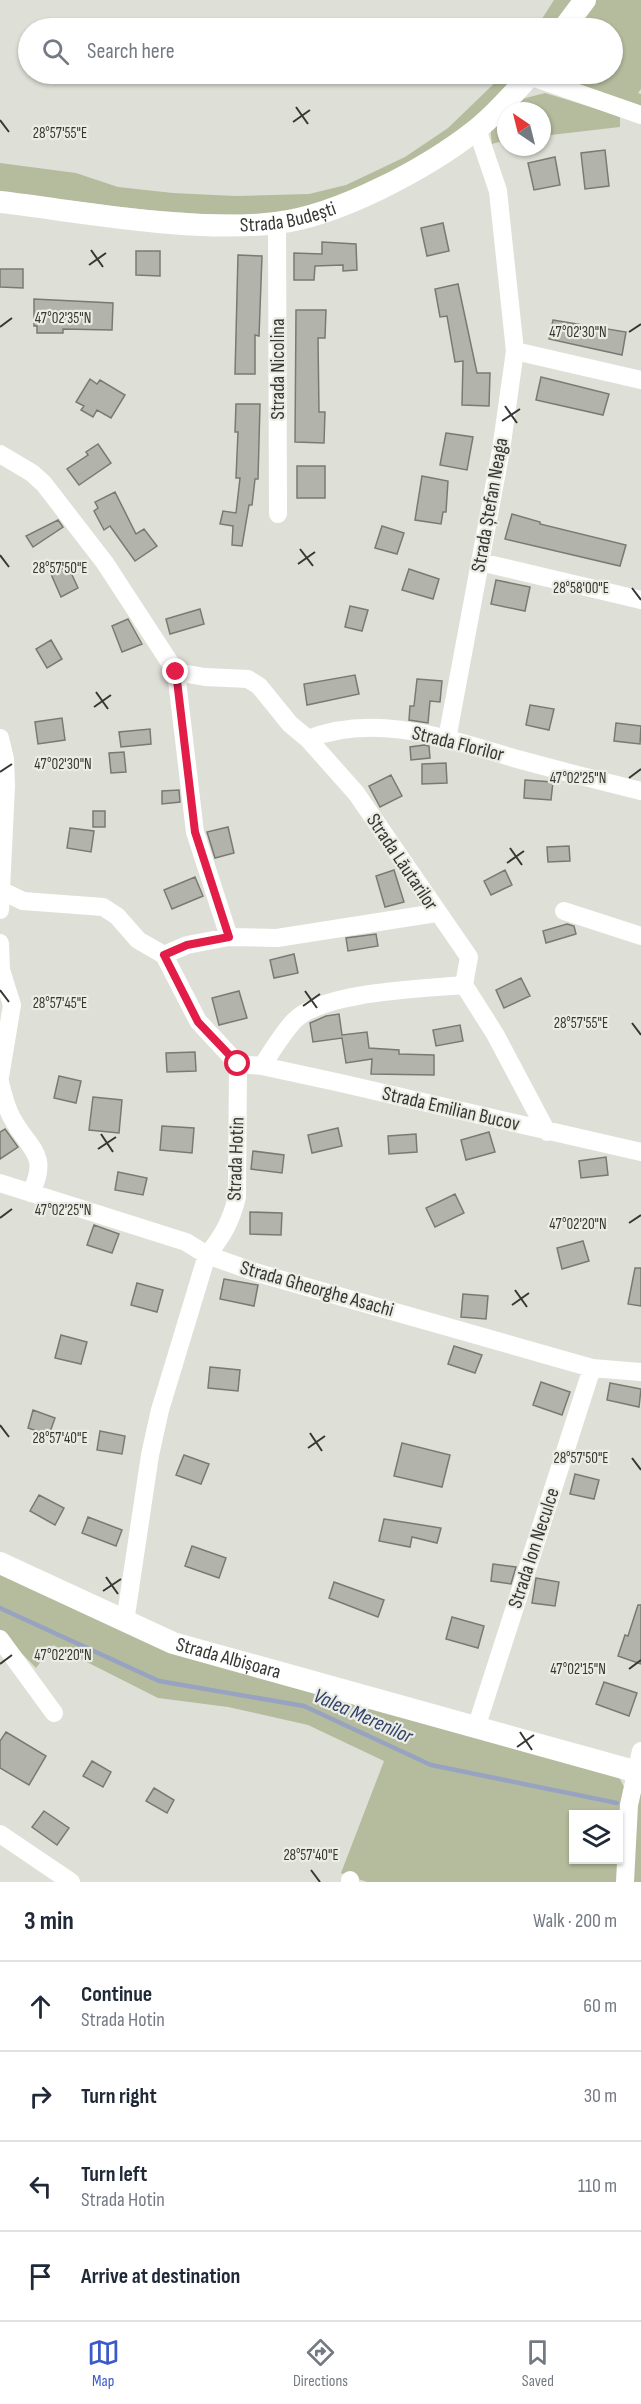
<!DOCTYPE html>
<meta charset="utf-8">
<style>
body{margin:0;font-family:"Sofia Sans Condensed",sans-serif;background:#f2f2f3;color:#1f2937}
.controls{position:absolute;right:18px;bottom:18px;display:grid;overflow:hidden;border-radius:0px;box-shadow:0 2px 4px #0004}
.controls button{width:54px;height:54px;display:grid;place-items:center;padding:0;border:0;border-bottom:2px solid #e0e1e3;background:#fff;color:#1f2937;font:30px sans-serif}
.compass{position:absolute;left:497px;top:102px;width:54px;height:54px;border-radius:50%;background:#fff;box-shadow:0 2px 4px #0004;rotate:325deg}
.stop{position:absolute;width:18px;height:18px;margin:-14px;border:4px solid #e11d48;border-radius:50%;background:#fff}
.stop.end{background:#e11d48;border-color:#fff;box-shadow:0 2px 6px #0008}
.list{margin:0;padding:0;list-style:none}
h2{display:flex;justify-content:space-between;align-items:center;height:78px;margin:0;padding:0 24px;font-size:26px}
h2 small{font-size:20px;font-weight:400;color:#747a83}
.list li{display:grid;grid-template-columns:39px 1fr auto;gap:18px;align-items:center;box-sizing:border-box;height:90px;padding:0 24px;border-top:2px solid #e0e1e3}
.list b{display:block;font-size:22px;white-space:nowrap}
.list p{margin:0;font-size:20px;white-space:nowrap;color:#747a83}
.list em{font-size:20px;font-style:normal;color:#747a83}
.icon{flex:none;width:33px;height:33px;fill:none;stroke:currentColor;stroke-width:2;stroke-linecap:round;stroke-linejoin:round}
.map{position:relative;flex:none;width:641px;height:1882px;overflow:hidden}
.search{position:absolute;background:#fff;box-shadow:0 2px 4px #0004;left:18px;right:18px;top:18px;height:66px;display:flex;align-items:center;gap:15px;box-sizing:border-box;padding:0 21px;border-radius:33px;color:#747a83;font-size:22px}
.sheet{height:438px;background:#fff}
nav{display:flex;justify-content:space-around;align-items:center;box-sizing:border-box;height:84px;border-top:2px solid #e0e1e3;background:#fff;font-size:16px;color:#747a83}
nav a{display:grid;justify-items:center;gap:3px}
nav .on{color:#3a59ca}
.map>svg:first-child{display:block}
.green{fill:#b4bc9d;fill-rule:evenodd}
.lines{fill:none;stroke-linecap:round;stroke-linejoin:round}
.stream{stroke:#97a3c1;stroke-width:4.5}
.building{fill:#b2b4ab;stroke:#797b73;stroke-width:1.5}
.minor{stroke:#fff;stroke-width:18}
.tertiary{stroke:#fff;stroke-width:22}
.route{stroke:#e11d48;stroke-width:8}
.ticks{fill:none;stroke:#373834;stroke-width:2}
.labels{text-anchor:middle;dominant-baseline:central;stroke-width:4.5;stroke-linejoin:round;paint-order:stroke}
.street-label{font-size:20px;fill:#373834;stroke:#ebede4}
.water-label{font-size:21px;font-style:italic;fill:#34436e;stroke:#ebede4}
.ticks-label{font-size:15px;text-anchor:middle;fill:#373834;stroke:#ebede4;stroke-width:4.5;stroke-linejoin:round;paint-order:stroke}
</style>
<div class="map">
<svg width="641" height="1882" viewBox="0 0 641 1882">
<rect width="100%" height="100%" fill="#dee0d7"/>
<path class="green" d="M554 0H575L555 28H536Z
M593 0H641V89L638 93 641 94V107L576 85 560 74H612V28H572Z
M504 74H519C503 90 488 107 472 122 437 153 335 207 289 212 199 222 91 202 0 192V163L76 173 118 187 173 193 235 196 309 194 346 185 405 157 448 128Z
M545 93 620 116V127L542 136V111H506L518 100Z
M506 111V140L492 144 490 127Z
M0 1569 155 1643 617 1773 626 1791 618 1882H367L341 1873 384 1761 308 1725 228 1707 158 1698 53 1645 36 1668 0 1631ZM574 1814H618V1860H574Z
M641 1790V1882H631L634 1817Z"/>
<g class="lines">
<path class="stream" d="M0 1608 159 1681 304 1706 431 1765 617 1803"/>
</g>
<path class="building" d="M605 150 609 186 585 189 581 153Z
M555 157 560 185 534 190 528 163Z
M443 223 449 251 427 256 421 228Z
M322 242 356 244 357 270 343 271V265L315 266 314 280H294V253L322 254Z
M136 251H160V276L136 275Z
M238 255 262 256 259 336 255 335V374H235Z
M0 269H23V288L0 287Z
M458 284 477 373H490L489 406 462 405 463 361 455 362 447 316 440 317 435 289Z
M34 299 113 303 112 330 63 329V333H37V326H34Z
M296 310H326L325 338H318L319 412H325L324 443 295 442Z
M553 320 626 332 622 355 549 339Z
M541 377 609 394 603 415 536 400Z
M90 379 97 384 100 380 125 395 111 418 97 410 93 417 81 410 84 406 76 402Z
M236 404H260L258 479H255L252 505H249L242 546 232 545 233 526 220 524 223 511 236 513 240 478H236L238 432H235Z
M446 433 473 437 467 470 440 465Z
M98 444 111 463 79 485 67 469 88 455 86 452Z
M297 466H325V498H297Z
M422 476 448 481 446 512H443L441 524 415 520Z
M115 492 136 534 144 529 157 546 135 561 110 526 104 530 94 511 98 508 95 502Z
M512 514 540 522V524L626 545 620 566 505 539Z
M58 520 63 527 33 547 26 536Z
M382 526 404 533 397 554 375 548Z
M68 566 78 588 61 597 51 574Z
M409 569 439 579 433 599 402 590Z
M496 580 530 587 525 611 491 604Z
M350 606 368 610 362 631 345 627Z
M200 609 204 624 170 634 166 619Z
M128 619 142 644 122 652 112 626Z
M51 640 62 659 47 668 36 649Z
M355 675 359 694 307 705 304 684Z
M417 679 442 681 440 702 430 701 428 723 409 720 410 706H414Z
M530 705 554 709 549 730 526 725Z
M62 718 65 740 38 744 35 722Z
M616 723 641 726 640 744 614 741Z
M150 729 151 744 121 747 119 732Z
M424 745 429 746 430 758 411 760 410 747Z
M124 752 126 772 111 773 109 753Z
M446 763 447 783 422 784V764Z
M391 775 402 796 380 807 369 786Z
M525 780 553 782 551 800 524 798Z
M179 790 180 802 162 804V791Z
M93 811H105V827H93Z
M228 827 234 853 215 858 207 832Z
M70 828 94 831 91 852 67 848Z
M569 846 570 861 548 862 547 847Z
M394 870 404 902 385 907 376 876Z
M505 870 512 885 491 895 484 881Z
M195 877 203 896 172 909 164 890Z
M567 924 574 926 576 934 546 943 543 931Z
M376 934 378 946 348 951 346 938Z
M294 954 298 973 274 978 270 960Z
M521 978 530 996 504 1008 496 990Z
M239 991 247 1018 219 1025 212 998Z
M339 1014 342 1035 367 1032 369 1048 399 1050V1054L434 1055V1075L371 1074 372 1059 346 1063 342 1038 313 1042 310 1023 326 1016Z
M460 1025 463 1041 436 1046 433 1030Z
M195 1052 196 1071 167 1072 166 1053Z
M59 1076 81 1081 76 1103 54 1098Z
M93 1097 122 1100 119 1133 89 1130Z
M162 1126 194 1128 192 1153 160 1150Z
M338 1128 342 1146 312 1153 308 1135Z
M5 1129 18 1147 0 1159V1132Z
M489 1132 495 1152 466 1160 461 1140Z
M416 1134 417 1152 389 1154 388 1136Z
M253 1151 284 1155 282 1173 251 1169Z
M606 1157 608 1175 581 1178 579 1161Z
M118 1172 147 1178 143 1195 115 1190Z
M455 1194 464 1213 435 1227 426 1208Z
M250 1212 282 1213 281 1235 250 1234Z
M94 1225 119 1234 112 1253 87 1245Z
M583 1241 589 1261 562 1269 557 1248Z
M635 1268H641V1306L628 1304Z
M224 1279 258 1285 254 1306 220 1299Z
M137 1283 163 1290 157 1312 131 1305Z
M463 1294 488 1296 486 1319 461 1317Z
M61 1335 87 1342 81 1364 55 1358Z
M454 1346 482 1355 475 1373 448 1364Z
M210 1367 240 1370 238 1391 208 1388Z
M541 1382 570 1392 562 1415 533 1405Z
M610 1383 641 1389 639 1407 607 1400Z
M33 1410 55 1418 49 1435 28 1428Z
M100 1431 125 1436 122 1454 97 1450Z
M402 1443 450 1455 442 1487 394 1476Z
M184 1455 209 1464 201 1484 176 1475Z
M575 1474 599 1480 594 1499 570 1494Z
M39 1495 64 1508 55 1525 30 1511Z
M88 1517 122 1530 116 1546 82 1533Z
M384 1519 441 1528 437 1543 412 1537 410 1547 379 1541Z
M192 1546 226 1558 219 1578 185 1566Z
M493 1564 516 1567 511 1584 491 1581Z
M536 1578 559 1582 555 1606 532 1603Z
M334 1582 384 1600 378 1617 329 1598Z
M638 1605H641V1664L618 1656 625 1635 628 1636Z
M452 1617 484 1626 478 1648 446 1639Z
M604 1682 637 1693 629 1716 596 1704Z
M6 1732 46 1756 29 1785 0 1768V1741Z
M92 1761 111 1772 103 1787 83 1776Z
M154 1788 174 1800 167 1813 146 1801Z
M44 1811 69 1828 57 1845 32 1827Z"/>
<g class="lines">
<path class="minor" d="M529 76 641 115
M277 223 278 514
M515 351 641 380
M0 454 32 473 44 484 105 563 176 672 195 832 229 937
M480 562 641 600
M176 672 205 677 248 679 259 686 290 724 308 739 356 793 469 957 464 985 495 1034 547 1132
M0 738 5 759 6 786 0 910
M308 739C377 711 453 741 521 760 561 771 601 781 641 791
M447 739 501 450 515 351 498 191 477 129
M2 891 23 901 103 907 117 916 138 940 164 955 198 1021 238 1064 237 1197C231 1221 223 1236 207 1255L160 1410 150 1455 125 1622
M564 911 641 936
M0 943 1 970 12 1005 0 1077
M164 955 187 945 229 937 277 938 436 913
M238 1064 262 1066 336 1082 641 1152
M262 1066C272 1051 282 1034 294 1021 322 991 423 989 464 985
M0 1082C3 1095 6 1107 12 1118 29 1150 50 1153 31 1193
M0 1183 186 1242 207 1255 258 1273 592 1368 641 1372
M0 1639 54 1713
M476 1728 592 1368
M0 1834 71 1882
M350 1882V1880
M625 1882 629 1805 641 1751"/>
<g class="tertiary">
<path d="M564 28 585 0"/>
<path id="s1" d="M0 202C85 212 193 233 276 223 338 216 428 168 477 129 496 114 515 92 531 74"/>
<path id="s2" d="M0 1563 173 1643 641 1773"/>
</g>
</g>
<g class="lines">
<path class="route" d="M176 672 195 832 229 937 187 945 164 955 198 1022 238 1064"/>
</g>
<path class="ticks" d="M296 107 308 124M0 120 9 132M293 122 310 110M91 250 103 267M89 265 106 253M0 327 12 318M629 332 641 324M505 406 517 423M502 421 520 409M300 549 313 566M0 555 9 567M298 564 315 552M632 588 641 600M96 692 108 709M94 707 111 695M0 772 12 764M629 778 641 769M510 848 522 865M507 863 524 851M0 990 9 1002M305 991 317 1008M303 1006 320 994M632 1023 641 1035M101 1134 113 1152M98 1149 116 1137M0 1218 12 1209M629 1223 641 1215M515 1290 527 1307M512 1305 529 1293M0 1425 9 1437M310 1433 322 1451M308 1448 325 1436M632 1458 641 1470M106 1577 118 1594M103 1591 121 1579M0 1664 12 1655M629 1669 641 1660M520 1732 532 1750M517 1747 534 1735M311 1870 320 1882"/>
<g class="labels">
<g class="street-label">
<text stroke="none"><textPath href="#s1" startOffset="290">Strada Budești</textPath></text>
<text transform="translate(278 369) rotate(-90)">Strada Nicolina</text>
<text transform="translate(490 505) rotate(-80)">Strada Ștefan Neaga</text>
<text transform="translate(458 744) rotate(14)">Strada Florilor</text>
<text transform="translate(402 862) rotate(56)">Strada Lăutarilor</text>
<text transform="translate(451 1109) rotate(13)">Strada Emilian Bucov</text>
<text transform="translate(236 1159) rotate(-88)">Strada Hotin</text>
<text transform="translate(317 1289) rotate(16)">Strada Gheorghe Asachi</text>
<text transform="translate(534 1548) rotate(-72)">Strada Ion Neculce</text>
<text stroke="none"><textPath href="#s2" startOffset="248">Strada Albișoara</textPath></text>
</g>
<g class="water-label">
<text transform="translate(363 1716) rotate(24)">Valea Merenilor</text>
</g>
</g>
<g class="ticks-label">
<text x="60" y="138">28°57'55"E</text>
<text x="63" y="323">47°02'35"N</text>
<text x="578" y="337">47°02'30"N</text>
<text x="60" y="573">28°57'50"E</text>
<text x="581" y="593">28°58'00"E</text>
<text x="63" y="769">47°02'30"N</text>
<text x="578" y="783">47°02'25"N</text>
<text x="60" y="1008">28°57'45"E</text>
<text x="581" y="1028">28°57'55"E</text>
<text x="63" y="1215">47°02'25"N</text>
<text x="578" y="1229">47°02'20"N</text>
<text x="60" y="1443">28°57'40"E</text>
<text x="581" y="1463">28°57'50"E</text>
<text x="63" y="1660">47°02'20"N</text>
<text x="578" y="1674">47°02'15"N</text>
<text x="311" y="1860">28°57'40"E</text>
</g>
</svg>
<div class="controls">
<button><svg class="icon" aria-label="layers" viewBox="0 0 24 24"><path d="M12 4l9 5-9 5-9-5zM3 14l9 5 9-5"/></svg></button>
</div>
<svg class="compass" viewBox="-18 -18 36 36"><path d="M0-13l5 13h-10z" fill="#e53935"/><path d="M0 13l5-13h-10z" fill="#747a83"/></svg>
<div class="stop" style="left:238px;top:1064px"></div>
<div class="stop end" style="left:176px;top:672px"></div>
<div class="search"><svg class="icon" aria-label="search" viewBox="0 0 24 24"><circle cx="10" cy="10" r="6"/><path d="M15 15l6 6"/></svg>Search here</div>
</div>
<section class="sheet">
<h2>3 min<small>Walk · 200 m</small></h2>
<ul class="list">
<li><svg class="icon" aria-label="ahead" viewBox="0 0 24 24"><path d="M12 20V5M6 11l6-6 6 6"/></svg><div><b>Continue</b><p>Strada Hotin</p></div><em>60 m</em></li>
<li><svg class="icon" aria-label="right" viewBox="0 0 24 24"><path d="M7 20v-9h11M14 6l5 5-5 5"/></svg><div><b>Turn right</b></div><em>30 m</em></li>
<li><svg class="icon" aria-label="left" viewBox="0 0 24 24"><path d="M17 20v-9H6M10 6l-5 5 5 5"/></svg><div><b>Turn left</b><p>Strada Hotin</p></div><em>110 m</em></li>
<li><svg class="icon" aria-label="arrive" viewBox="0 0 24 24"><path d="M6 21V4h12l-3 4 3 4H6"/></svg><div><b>Arrive at destination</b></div></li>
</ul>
</section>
<nav>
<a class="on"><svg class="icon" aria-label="map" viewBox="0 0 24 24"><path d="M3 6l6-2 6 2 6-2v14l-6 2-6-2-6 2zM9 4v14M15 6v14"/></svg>Map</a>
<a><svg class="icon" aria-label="directions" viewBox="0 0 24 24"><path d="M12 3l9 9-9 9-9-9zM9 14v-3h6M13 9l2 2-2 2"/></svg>Directions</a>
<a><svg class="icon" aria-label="saved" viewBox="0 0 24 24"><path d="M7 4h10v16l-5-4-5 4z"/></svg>Saved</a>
</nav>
